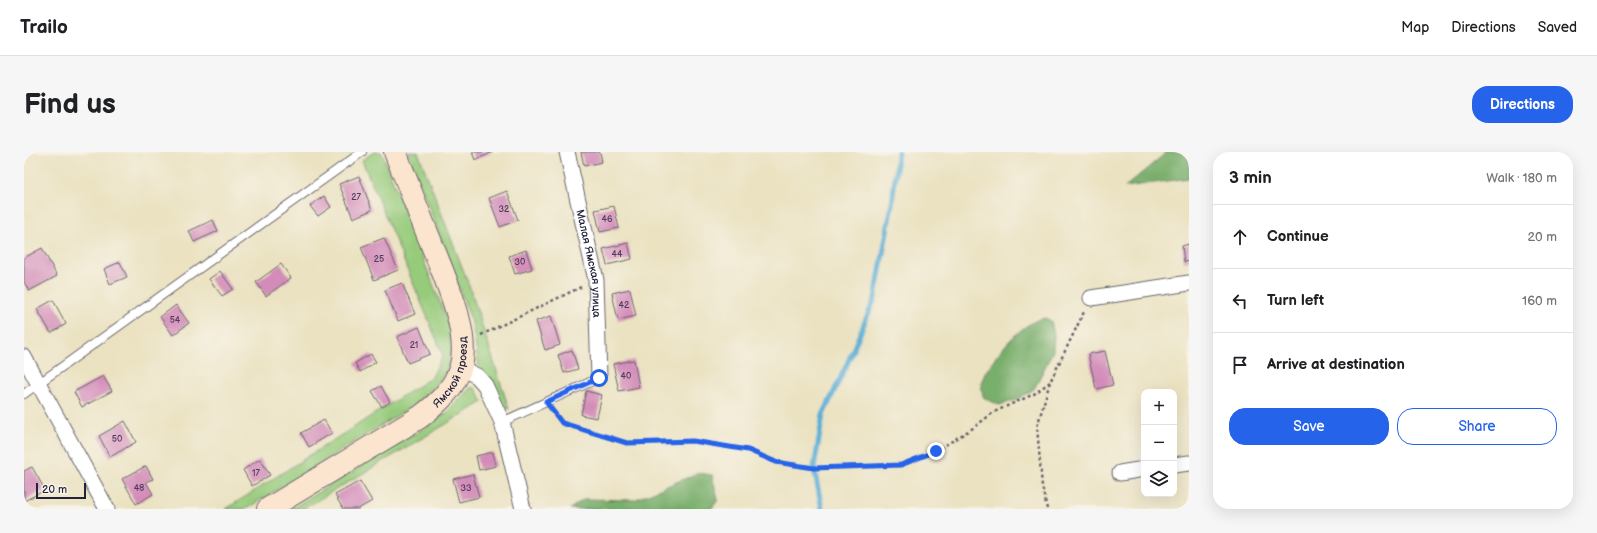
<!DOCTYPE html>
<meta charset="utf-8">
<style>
body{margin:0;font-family:"Balsamiq Sans",sans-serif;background:#f6f6f6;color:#202124}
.controls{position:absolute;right:12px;bottom:12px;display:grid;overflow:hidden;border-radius:8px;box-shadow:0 4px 16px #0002}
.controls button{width:36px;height:36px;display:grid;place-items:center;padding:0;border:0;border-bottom:1px solid #e0e0e0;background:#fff;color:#202124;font:20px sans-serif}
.scale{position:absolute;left:12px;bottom:10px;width:50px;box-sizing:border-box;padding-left:4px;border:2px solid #22223b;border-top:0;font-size:11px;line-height:14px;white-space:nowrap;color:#22223b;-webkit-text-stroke:3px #f7f3e8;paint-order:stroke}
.stop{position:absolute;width:12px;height:12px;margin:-9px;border:3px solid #2563eb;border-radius:50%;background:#fff}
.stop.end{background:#2563eb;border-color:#fff;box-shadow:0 1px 4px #0008}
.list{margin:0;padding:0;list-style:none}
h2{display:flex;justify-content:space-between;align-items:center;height:52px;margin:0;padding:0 16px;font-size:17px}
h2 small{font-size:13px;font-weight:400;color:#757577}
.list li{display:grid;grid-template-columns:26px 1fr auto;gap:12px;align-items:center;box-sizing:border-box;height:64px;padding:0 16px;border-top:1px solid #e0e0e0}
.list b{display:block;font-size:15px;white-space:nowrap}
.list em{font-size:13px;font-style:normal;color:#757577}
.actions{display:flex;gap:8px;padding:12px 16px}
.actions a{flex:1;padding:9px 0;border:1px solid #2563eb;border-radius:16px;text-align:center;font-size:14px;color:#2563eb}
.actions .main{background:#2563eb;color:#fff}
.icon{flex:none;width:22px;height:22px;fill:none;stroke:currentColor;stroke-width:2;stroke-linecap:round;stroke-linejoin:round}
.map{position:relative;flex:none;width:1165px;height:357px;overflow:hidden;border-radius:16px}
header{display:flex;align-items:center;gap:24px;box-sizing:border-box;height:56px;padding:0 20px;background:#fff;border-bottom:1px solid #e0e0e0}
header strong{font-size:19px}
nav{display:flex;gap:22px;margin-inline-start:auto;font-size:14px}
.intro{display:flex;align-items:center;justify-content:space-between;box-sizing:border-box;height:96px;padding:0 24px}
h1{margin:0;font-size:28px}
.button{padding:10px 18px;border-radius:16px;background:#2563eb;color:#fff;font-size:14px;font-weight:700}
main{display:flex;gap:24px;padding:0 24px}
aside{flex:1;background:#fff;border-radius:16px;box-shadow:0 4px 16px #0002}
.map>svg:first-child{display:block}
.green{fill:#97cb7c;stroke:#5c765c}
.forest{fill:#79af6c;stroke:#4e6854}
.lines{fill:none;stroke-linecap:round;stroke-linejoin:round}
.stream{stroke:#59aed5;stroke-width:5}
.building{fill:#d38cb9}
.lane-casing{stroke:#68656a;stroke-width:10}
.street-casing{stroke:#68656a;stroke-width:17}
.secondary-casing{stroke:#68656a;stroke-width:24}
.path{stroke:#68656a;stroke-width:2.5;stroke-dasharray:3 3;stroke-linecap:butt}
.lane{stroke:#fff;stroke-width:8}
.street{stroke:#fff;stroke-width:15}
.secondary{stroke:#fbe5cf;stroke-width:22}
.route{stroke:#2563eb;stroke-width:5}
.labels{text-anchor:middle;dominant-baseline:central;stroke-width:3;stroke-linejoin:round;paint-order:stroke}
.number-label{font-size:9px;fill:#4e3c5a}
.street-label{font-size:11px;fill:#22223b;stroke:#f7f3e8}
</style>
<header>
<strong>Trailo</strong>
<nav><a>Map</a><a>Directions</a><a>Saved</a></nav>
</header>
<div class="intro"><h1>Find us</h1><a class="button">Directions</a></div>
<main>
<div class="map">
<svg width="1165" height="357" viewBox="0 0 1165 357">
<rect width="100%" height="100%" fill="#f7f3e8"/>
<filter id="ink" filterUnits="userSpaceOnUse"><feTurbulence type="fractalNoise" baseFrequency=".025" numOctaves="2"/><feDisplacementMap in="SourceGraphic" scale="8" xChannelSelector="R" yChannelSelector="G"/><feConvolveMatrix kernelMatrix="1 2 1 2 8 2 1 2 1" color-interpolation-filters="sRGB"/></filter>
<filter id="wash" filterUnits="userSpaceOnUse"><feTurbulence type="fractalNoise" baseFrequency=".012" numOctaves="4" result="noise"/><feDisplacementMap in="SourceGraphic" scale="16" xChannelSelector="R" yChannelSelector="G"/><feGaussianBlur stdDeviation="0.9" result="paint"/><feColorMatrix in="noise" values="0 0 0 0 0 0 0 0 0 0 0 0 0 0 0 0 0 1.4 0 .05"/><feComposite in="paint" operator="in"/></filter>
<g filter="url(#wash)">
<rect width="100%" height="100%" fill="#ebe2c1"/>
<path class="green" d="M350 0H357L359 4 426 176C430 221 420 228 387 255L222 357H202L408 225 419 203 338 8Z
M384 0H394L445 133 485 257 479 256 466 228 455 215 448 170Z
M446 236H451L459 250 279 357H267L407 272 425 259Z"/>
<path class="forest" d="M1143 0H1165V26L1101 35Z
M1022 166 1027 169 1030 183 1029 199 1010 237 992 248 975 253 959 245C958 238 956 231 960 224 969 205 1000 167 1022 166Z
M674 321 688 323 694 348 687 357H546L560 347 610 348Z"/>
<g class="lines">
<path class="stream" d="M798 357 790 316 799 263 823 212 851 146 868 52 874 0"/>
</g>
<g id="blocks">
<path class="building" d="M448 0H469L451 8Z
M557 0H576L578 10 560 14Z
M335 24 348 58 329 66 315 32Z
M483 39 494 68 476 75 465 46Z
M300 44 307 55 294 64 286 54Z
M590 54 595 76 576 80 571 58Z
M189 68 194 79 170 90 165 79Z
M360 86 374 118 350 128 337 95Z
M604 91 608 107 583 113 579 97Z
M1165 92V109L1160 110 1158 94Z
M18 96 33 124 5 139 0 130V106Z
M502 98 508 117 491 122 485 104Z
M96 110 103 125 86 132 80 117Z
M257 112 267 126 242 144 232 130Z
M196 119 209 137 198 144 185 127Z
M378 131 391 162 374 169 361 138Z
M606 137 612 164 594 168 588 141Z
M29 148 42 172 27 181 13 157Z
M152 153 165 171 149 183 136 165Z
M527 164 536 193 521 198 512 169Z
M395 175 406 202 384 211 373 185Z
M548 198 554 217 540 221 534 203Z
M1081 199 1089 233 1072 237 1064 202Z
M347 202 352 210 336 220 331 211Z
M610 208 615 235 595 239 589 212Z
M79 224 88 239 58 255 50 240Z
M357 234 366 250 358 255 348 239Z
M562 239 578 243 573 266 557 263Z
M300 268 308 281 285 295 277 281Z
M101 269 112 290 86 305 75 284Z
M469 300 472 314 455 318 452 304Z
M236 307 246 323 228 334 219 318Z
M122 314 129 327 122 330 129 342 112 352 98 327Z
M8 315 21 338 0 349V319Z
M449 322 455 345 435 350 429 327Z
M336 329 348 349 334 357H319L311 343Z"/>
</g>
</g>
<g filter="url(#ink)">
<use href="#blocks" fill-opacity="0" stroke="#68656a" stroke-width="1"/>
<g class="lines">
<g class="lane-casing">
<path id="lane" d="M0 242 338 0
M478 270 575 226"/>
</g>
<g class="street-casing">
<g id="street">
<path id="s1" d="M543 0 572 128 575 226"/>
<path d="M1067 146 1165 131"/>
<path d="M0 205 83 357"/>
<path d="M437 216 453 224 461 233 478 270 499 357"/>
<path d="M1150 313 1165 311"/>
<path d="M1096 321 1120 317"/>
</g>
</g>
<g class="secondary-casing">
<g id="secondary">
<path id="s2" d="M244 357 396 265C413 252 429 238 436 217 448 181 419 122 406 88 394 59 383 29 371 0"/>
</g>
</g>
<path class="path" d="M457 183 557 135
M530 260 538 271 603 291 669 289 724 298 752 310 790 316 877 313 912 299 949 276 970 260 1010 242 1026 230
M1023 357 1018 334 1013 275 1026 230 1060 160"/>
<use href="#lane" class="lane"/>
<use href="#street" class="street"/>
<use href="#secondary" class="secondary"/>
</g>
</g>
<g class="lines" filter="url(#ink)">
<path class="route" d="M575 226 522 250 538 271 603 291 669 289 724 298 752 310 790 316 877 313 912 299"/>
</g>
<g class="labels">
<g class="number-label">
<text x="332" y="45">27</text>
<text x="480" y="57">32</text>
<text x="583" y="67">46</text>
<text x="593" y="102">44</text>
<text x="355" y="107">25</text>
<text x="496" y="110">30</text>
<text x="600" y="153">42</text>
<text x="151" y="168">54</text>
<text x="390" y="193">21</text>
<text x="602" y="224">40</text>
<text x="93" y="287">50</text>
<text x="232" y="321">17</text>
<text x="115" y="336">48</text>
<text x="442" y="336">33</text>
</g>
<g class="street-label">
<text stroke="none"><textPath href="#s1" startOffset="114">Малая Ямская улица</textPath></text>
<text stroke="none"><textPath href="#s2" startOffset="235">Ямской проезд</textPath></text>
</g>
</g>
</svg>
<div class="controls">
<button>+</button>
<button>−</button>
<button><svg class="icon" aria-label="layers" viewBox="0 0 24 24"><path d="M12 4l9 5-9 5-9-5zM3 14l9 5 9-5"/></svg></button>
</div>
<div class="scale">20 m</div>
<div class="stop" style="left:575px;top:226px"></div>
<div class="stop end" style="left:912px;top:299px"></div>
</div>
<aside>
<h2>3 min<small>Walk · 180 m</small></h2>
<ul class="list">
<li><svg class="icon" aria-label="ahead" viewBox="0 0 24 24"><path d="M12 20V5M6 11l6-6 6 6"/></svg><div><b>Continue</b></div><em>20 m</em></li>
<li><svg class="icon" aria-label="left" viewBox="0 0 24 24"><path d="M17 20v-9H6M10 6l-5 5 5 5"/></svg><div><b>Turn left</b></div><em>160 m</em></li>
<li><svg class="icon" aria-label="arrive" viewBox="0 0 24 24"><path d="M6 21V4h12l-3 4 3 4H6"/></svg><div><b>Arrive at destination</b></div></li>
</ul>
<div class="actions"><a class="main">Save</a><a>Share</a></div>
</aside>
</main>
